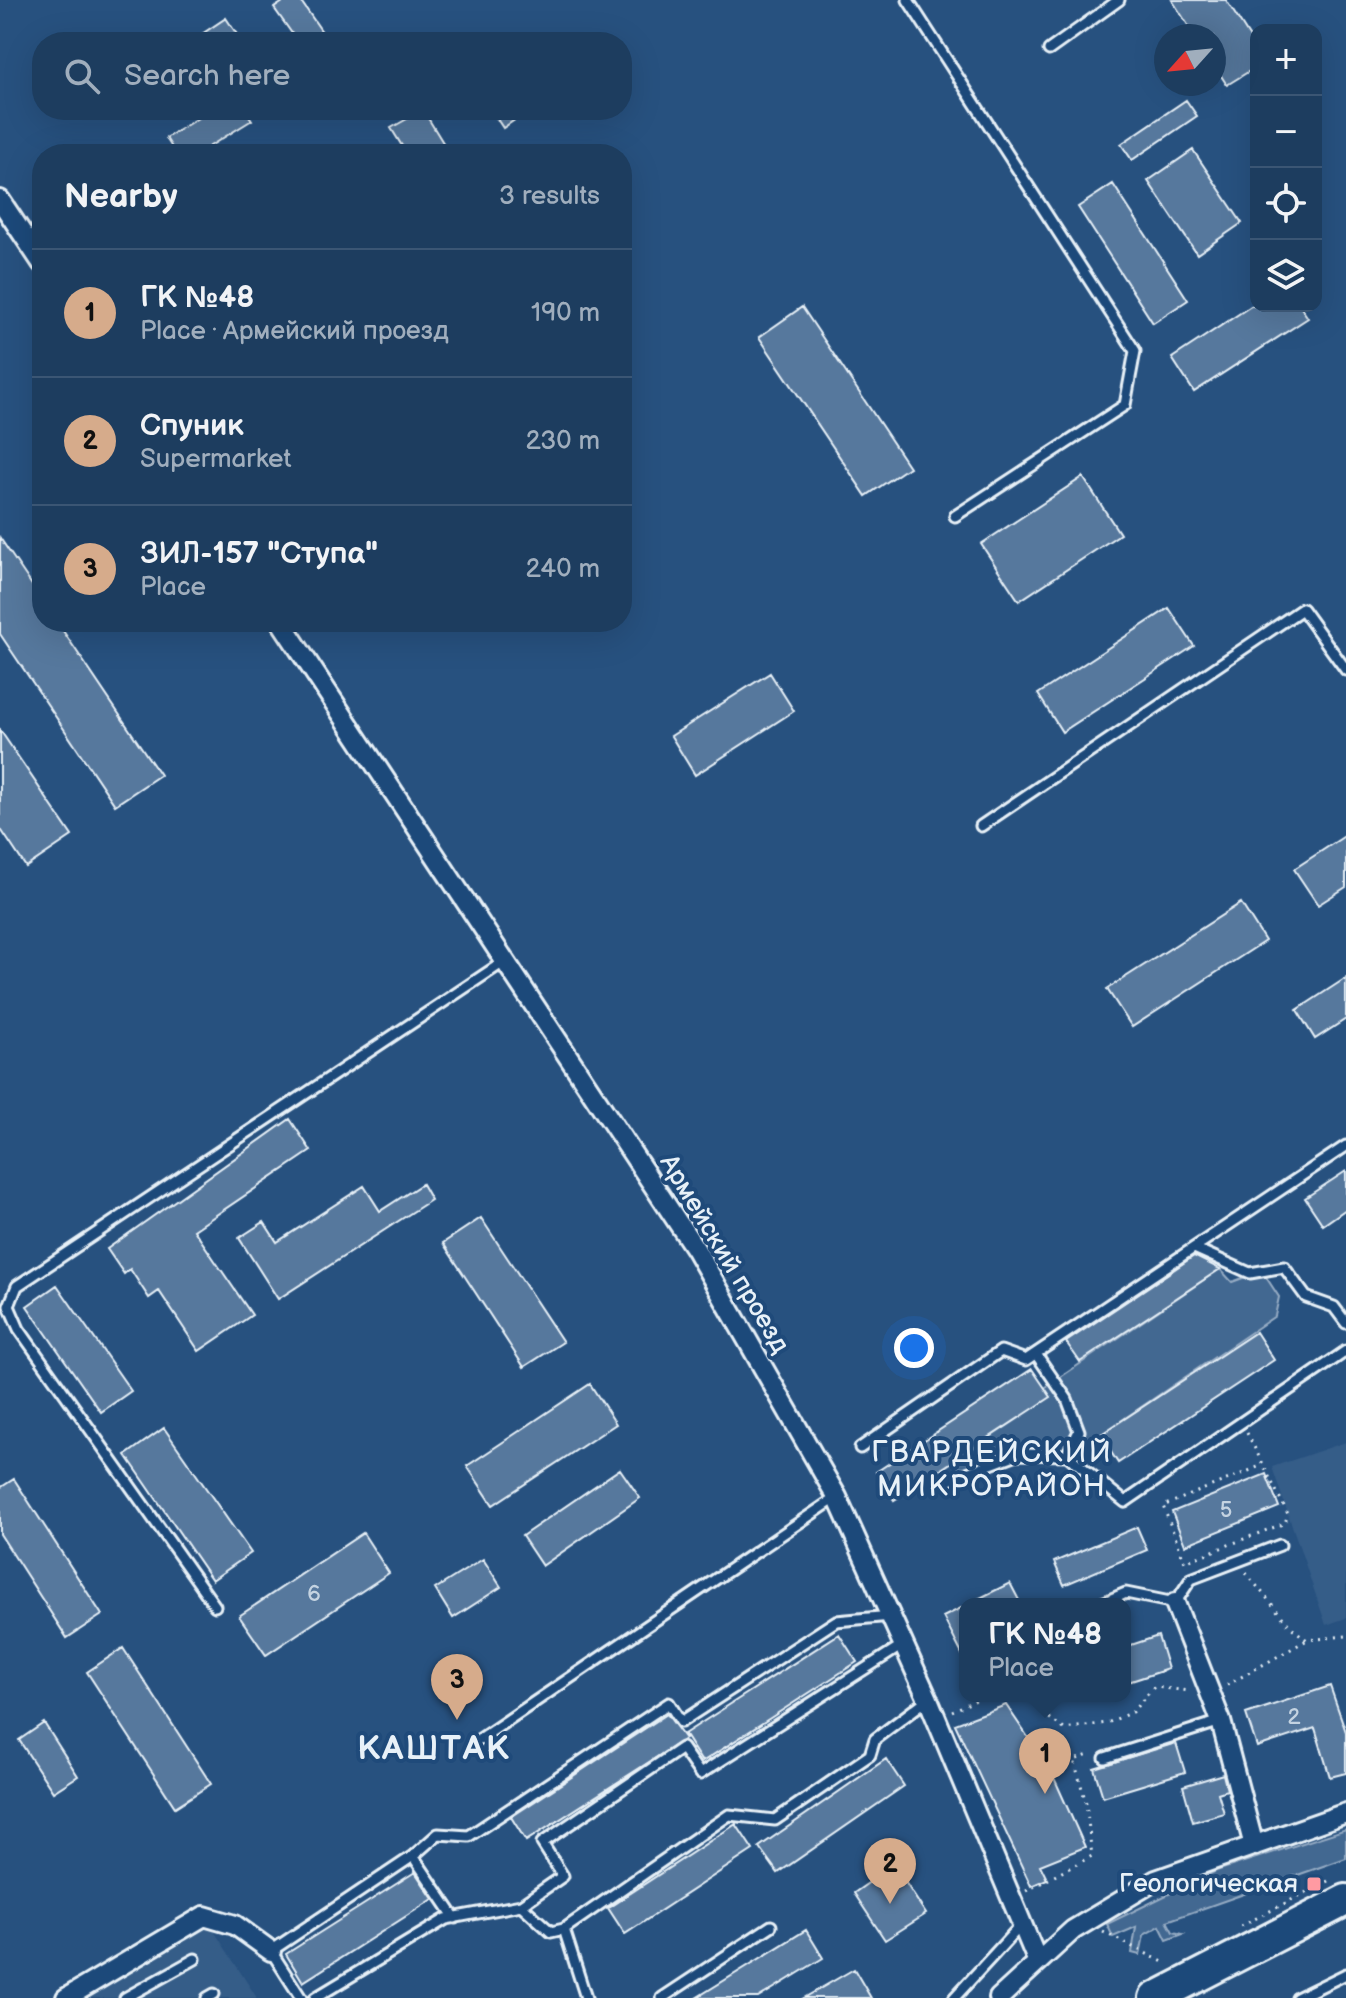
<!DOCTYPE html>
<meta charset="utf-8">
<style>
body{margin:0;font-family:"Balsamiq Sans",sans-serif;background:#254465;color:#f1f3f6}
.controls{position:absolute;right:24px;top:24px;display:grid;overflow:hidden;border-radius:16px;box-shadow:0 8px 32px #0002}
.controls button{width:72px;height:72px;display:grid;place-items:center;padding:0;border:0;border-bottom:2px solid #3b5674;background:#1d3d5f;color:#f1f3f6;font:40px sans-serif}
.compass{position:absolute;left:1154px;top:24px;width:72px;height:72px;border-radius:50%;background:#1d3d5f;box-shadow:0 8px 32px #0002;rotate:243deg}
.you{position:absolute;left:914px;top:1348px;width:28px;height:28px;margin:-20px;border:6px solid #fff;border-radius:50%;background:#1a73e8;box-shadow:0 0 0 12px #1a73e833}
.badge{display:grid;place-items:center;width:52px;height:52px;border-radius:50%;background:#d6ab8b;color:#111;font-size:26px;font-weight:700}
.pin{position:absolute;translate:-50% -66px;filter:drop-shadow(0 2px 4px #0008)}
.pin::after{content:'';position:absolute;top:42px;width:28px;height:24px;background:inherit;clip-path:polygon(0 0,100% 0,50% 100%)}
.popup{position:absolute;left:959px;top:1598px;width:172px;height:104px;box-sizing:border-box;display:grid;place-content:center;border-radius:16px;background:#1d3d5f;filter:drop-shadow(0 2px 6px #0005);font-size:26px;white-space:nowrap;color:#a0aebd}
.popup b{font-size:30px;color:#f1f3f6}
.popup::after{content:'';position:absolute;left:50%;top:100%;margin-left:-16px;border:16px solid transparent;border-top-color:#1d3d5f}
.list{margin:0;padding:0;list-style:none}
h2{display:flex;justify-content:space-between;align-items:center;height:104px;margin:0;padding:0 32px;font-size:34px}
h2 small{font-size:26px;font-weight:400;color:#a0aebd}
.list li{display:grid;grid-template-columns:52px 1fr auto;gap:24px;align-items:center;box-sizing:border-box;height:128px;padding:0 32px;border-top:2px solid #3b5674}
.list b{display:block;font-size:30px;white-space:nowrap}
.list p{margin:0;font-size:26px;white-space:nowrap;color:#a0aebd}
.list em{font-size:26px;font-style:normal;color:#a0aebd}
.icon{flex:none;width:44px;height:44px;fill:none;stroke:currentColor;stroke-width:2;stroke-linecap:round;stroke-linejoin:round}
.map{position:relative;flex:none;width:1346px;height:1998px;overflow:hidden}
.search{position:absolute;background:#1d3d5f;box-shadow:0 8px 32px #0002;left:32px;top:32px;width:600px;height:88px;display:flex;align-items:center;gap:20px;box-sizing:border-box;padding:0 28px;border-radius:32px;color:#a0aebd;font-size:30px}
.panel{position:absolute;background:#1d3d5f;box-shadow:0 8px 32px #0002;left:32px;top:144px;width:600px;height:488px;border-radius:32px}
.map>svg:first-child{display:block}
.built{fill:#355d88}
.green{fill:#436891;stroke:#96acc4;stroke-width:2}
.building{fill:#57789d;stroke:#e8f1f8;stroke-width:2}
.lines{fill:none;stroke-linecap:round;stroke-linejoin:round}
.lane-casing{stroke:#e8f1f8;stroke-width:15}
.street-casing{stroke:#e8f1f8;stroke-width:24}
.primary-casing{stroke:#e8f1f8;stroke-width:36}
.path{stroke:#e8f1f8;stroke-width:3;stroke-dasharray:2 6;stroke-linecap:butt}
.lane{stroke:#1f4a7a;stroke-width:9}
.street{stroke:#1f4a7a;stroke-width:18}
.primary{stroke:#1f4a7a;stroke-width:30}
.poi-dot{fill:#ff9aa2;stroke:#1f4a7a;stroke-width:3}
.labels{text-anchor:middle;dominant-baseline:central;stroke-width:8;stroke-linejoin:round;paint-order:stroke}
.number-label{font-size:22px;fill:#c4d3e1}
.street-label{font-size:26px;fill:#e8f1f8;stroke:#1f4a7a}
.poi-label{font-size:26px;fill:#e8f1f8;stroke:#1f4a7a;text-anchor:end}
.quarter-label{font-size:30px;letter-spacing:2px;fill:#e8f1f8;stroke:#1f4a7a}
.district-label{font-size:34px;font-weight:bold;letter-spacing:2px;fill:#e8f1f8;stroke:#1f4a7a}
</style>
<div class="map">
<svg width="1346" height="1998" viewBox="0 0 1346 1998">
<rect width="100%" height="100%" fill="#27517f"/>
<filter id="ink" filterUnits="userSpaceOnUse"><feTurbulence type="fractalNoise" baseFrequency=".0125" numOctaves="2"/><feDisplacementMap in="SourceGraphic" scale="16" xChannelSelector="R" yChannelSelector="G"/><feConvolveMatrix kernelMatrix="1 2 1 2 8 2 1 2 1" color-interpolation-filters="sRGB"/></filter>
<g filter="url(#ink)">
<path class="built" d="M1346 1442V1618L1326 1625 1272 1467Z
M207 1920 257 1998H76Z"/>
<path class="green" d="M1220 1269 1232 1282 1262 1271 1279 1297 1275 1316 1100 1435 1049 1446 1016 1447 960 1469 947 1454Z
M1346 1829V1858L1167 1921 1173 1932 1183 1934 1167 1940 1160 1926 1144 1935 1140 1955 1132 1953 1136 1927 1113 1937 1107 1924 1216 1871Z"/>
<path class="building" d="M286 0H300L329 42H298L274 8Z
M1172 0H1226L1256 47V67L1227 85 1214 65V36H1195Z
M226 18 242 42H190Z
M1186 100 1197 116 1132 160 1121 144Z
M211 110H245L252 120 197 154H176L166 138Z
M423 110 450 154H407L391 128Z
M491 110H529L503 128Z
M1193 150 1242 223 1197 254 1148 181Z
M1113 184 1188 300 1153 323 1078 207Z
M1251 306H1300L1308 318 1194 392 1172 358Z
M802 307 909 467 866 496 759 337Z
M1083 477 1120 534 1019 601 981 544Z
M0 538 42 600V622H57L160 775 115 805 0 634Z
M1169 608 1194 646 1062 732 1038 694Z
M770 673 794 711 695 775 671 736Z
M0 730 72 836 26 867 0 828Z
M1346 835V887L1318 905 1294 869Z
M1241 903 1265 941 1132 1027 1107 989Z
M1346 978V1019L1315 1039 1297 1010Z
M290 1119 311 1151 194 1230 252 1315 199 1351 159 1291 149 1298 130 1269 124 1274 107 1249Z
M1346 1171V1209L1323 1225 1305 1198Z
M422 1184 431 1200 278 1299 239 1238 264 1222 277 1242 364 1186 380 1211Z
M481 1218 563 1342 524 1367 443 1243Z
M1194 1256 1220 1269 1080 1362 1066 1342Z
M57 1285 131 1391 101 1412 27 1306Z
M1256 1332 1274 1360 1118 1463 1100 1435Z
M1032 1369 1051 1397 894 1500 876 1472Z
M590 1384 616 1424 493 1505 467 1466Z
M164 1428 251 1553 212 1580 126 1455Z
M620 1469 640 1498 542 1566 522 1536Z
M1266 1474 1279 1507 1185 1545 1172 1512Z
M14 1479 102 1615 67 1638 0 1534V1488Z
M1137 1527 1147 1550 1064 1585 1054 1562Z
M363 1533 389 1573 266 1655 239 1616Z
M483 1559 501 1587 453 1618 435 1589Z
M1010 1583 1021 1604H968Z
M965 1606V1660L943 1617Z
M839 1634 857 1662 702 1762 684 1734Z
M1158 1636 1168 1669 1125 1683V1647Z
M123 1648 211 1784 175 1807 87 1672Z
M1330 1686 1346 1732V1773L1330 1777 1315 1728 1257 1747 1246 1714Z
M1006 1705 1051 1771 1085 1847 1040 1865 1047 1879 1031 1886 955 1724Z
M667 1714 685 1739 526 1841 511 1817Z
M44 1723 78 1776 53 1792 19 1740Z
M1176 1743 1185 1772 1103 1797 1094 1768Z
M886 1759 904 1786 778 1873 759 1847Z
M1223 1774 1227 1790 1218 1793 1224 1813 1193 1822 1183 1786Z
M736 1824 753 1850 625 1934 608 1908Z
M894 1865 926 1914 885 1940 854 1893Z
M415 1872 433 1899 303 1982 286 1954Z
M806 1930 823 1958 758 1998H696Z
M854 1969 871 1998H804Z"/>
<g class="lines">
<g class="lane-casing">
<path id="lane" d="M908 0 1135 351 1125 405 955 516
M1049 50 1119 0
M981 826 1302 609 1346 670
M1194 1248 1250 1273 1284 1267 1306 1297 1334 1307 1346 1323
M1036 1354 1067 1399 1079 1431 1067 1455
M860 1448 1001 1351 1026 1360 1346 1146
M949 1480 1017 1454 1067 1455 1125 1502 1346 1351
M1100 1604 1126 1593 1175 1603 1191 1579 1280 1545
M215 1606 19 1329 9 1306 17 1286 505 961
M480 1739 837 1497
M1105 1758 1221 1721
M521 1905 563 1876 542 1843 682 1748 700 1774 904 1644
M455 1918 413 1856 438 1834 469 1836 669 1703 681 1722 836 1621 891 1616
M125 1998 195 1959
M207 1998 214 1994
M301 1998 271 1951 413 1856
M315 1998 446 1919 521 1905 551 1932 564 1929
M586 1998 564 1929 729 1815 775 1820 870 1755 875 1739 928 1699
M662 1998 771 1926
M954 1998 1022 1924
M1297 1998 1346 1974"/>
</g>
<g class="street-casing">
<path id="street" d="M0 200 42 263
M281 622 696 1250 837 1497 928 1699 1037 1960
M1175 1603 1221 1721 1254 1846
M66 1998 204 1916 235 1925 271 1951
M999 1998 1073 1930 1156 1880 1346 1813"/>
</g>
<g class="primary-casing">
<path id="primary" d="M1155 1998 1346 1900"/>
</g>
<path class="path" d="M1247 1433 1288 1514 1285 1523 1185 1562 1163 1506 1263 1465
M1246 1573 1290 1626 1307 1640 1346 1636
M1227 1685 1307 1640
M1019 1696 1039 1703 1044 1714 1064 1729 1107 1723 1132 1712 1154 1687 1190 1691
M952 1711 985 1696
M1026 1891 1092 1856 1086 1803 1074 1760 1092 1754
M1241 1926 1330 1880
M1103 1932 1167 1964"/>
<use href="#lane" class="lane"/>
<use href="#street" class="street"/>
<use href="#primary" class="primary"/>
</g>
</g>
<rect class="poi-dot" x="1306" y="1876" width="16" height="16" rx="4"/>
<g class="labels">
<g class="number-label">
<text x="1226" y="1510">5</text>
<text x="314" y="1594">6</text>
<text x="1294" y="1717">2</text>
</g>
<g class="street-label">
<text transform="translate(724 1254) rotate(59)">Армейский проезд</text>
</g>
<g class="poi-label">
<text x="1298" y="1884">Геологическая</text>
</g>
<g class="quarter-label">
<text x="992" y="1453">ГВАРДЕЙСКИЙ<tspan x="992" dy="34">МИКРОРАЙОН</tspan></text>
</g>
<g class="district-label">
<text x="434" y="1748">КАШТАК</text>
</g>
</g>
</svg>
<div class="controls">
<button>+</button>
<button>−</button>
<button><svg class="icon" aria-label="locate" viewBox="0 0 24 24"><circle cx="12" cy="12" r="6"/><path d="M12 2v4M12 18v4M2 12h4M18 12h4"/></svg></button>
<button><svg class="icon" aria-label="layers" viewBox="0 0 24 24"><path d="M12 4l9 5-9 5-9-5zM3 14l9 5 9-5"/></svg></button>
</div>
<svg class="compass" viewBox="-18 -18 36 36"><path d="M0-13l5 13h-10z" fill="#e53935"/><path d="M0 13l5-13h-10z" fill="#a0aebd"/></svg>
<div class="you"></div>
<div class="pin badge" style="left:1045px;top:1794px">1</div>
<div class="popup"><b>ГК №48</b>Place</div>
<div class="pin badge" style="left:890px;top:1904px">2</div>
<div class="pin badge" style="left:457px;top:1720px">3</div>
<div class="search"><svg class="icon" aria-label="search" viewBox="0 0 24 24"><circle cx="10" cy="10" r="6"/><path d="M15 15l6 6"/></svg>Search here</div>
<section class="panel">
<h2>Nearby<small>3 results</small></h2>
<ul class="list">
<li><span class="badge">1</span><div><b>ГК №48</b><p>Place · Армейский проезд</p></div><em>190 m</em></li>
<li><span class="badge">2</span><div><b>Спуник</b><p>Supermarket</p></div><em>230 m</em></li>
<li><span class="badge">3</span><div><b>ЗИЛ-157 &quot;Ступа&quot;</b><p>Place</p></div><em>240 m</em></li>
</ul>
</section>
</div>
